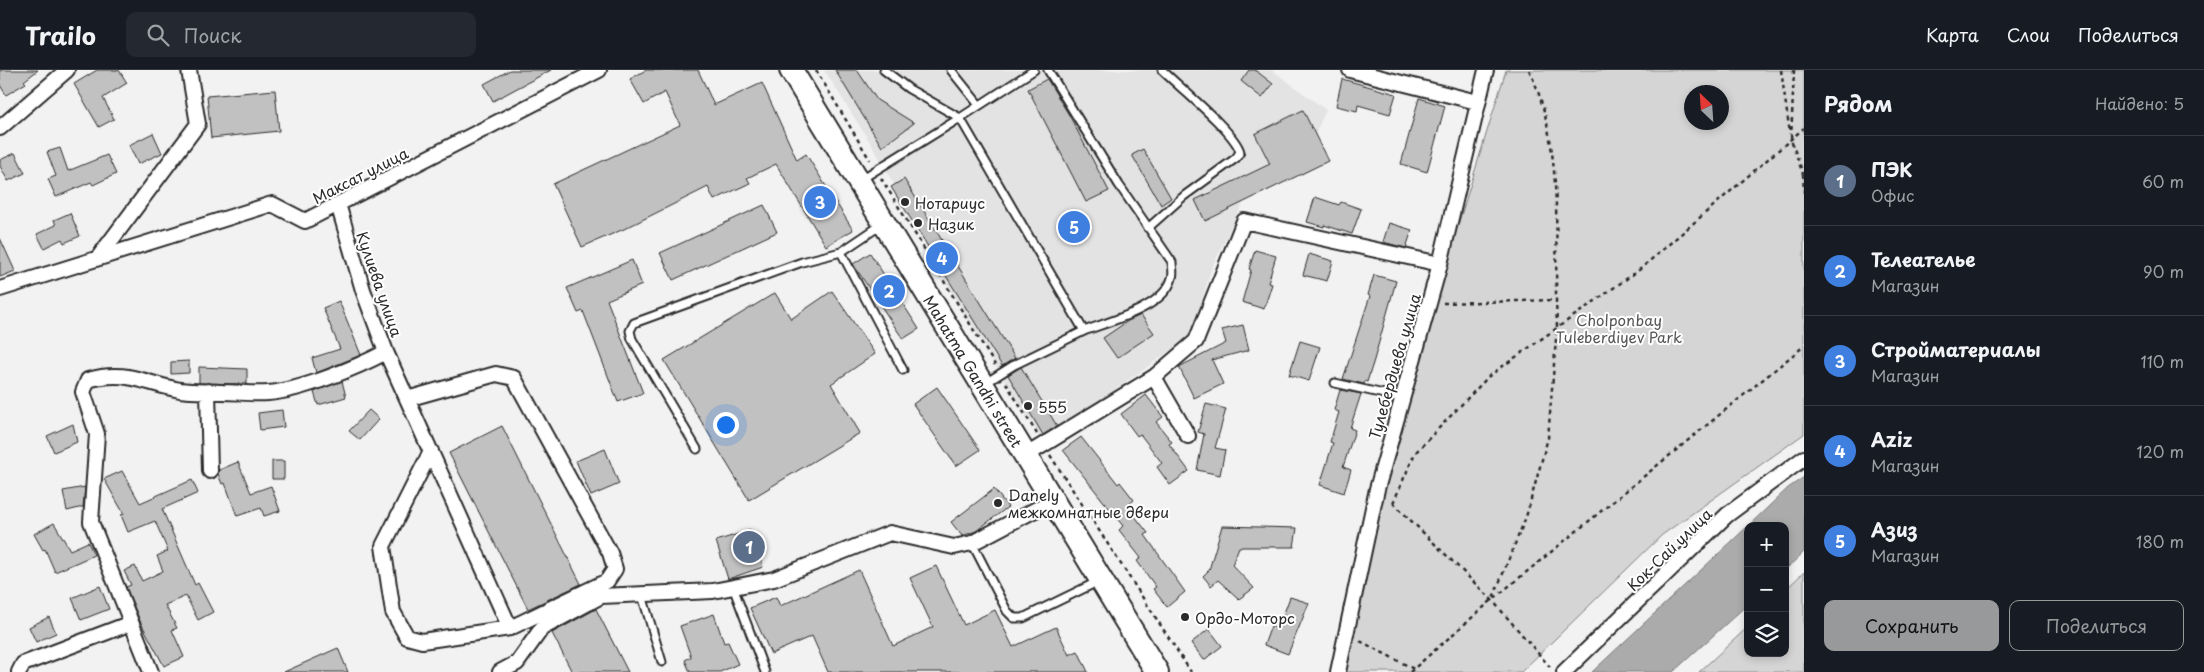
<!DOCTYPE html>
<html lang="ru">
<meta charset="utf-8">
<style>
body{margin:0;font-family:"Playpen Sans",sans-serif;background:#242831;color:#f1f3f6}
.controls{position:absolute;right:15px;bottom:15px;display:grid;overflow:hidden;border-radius:10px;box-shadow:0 2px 8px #0003}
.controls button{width:45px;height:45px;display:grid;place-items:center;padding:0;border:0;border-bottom:1px solid #363941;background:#171b24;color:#f1f3f6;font:25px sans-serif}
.compass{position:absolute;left:1684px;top:15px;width:45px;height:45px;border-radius:50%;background:#171b24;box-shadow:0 2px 8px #0003;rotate:335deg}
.you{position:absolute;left:725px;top:354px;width:18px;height:18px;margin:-12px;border:4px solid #fff;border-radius:50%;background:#1a73e8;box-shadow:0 0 0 8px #1a73e833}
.badge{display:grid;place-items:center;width:32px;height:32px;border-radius:50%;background:#98999b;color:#fff;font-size:16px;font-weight:700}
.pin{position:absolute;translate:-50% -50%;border:2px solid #fff;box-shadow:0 1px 5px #0006}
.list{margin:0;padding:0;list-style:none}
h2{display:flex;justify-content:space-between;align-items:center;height:65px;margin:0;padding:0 20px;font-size:21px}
h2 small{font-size:16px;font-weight:400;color:#9ea1a6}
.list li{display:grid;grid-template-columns:32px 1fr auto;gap:15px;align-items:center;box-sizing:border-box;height:90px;padding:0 20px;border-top:1px solid #363941}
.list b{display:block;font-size:19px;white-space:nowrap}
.list p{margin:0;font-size:16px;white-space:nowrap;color:#9ea1a6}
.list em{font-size:16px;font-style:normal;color:#9ea1a6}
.actions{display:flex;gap:10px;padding:15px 20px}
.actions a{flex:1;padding:11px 0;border:1px solid #98999b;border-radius:10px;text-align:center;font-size:18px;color:#98999b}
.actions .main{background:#98999b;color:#111}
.icon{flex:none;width:28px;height:28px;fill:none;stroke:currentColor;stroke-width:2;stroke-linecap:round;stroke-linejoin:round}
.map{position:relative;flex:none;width:1804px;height:602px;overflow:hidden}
header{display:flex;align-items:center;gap:30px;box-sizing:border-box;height:70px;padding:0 25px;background:#171b24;border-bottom:1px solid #363941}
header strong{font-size:24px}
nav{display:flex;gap:28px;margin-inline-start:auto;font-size:18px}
.search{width:350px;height:45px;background:#242831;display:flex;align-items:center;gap:12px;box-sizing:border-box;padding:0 18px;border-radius:10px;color:#9ea1a6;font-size:19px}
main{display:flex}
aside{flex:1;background:#171b24}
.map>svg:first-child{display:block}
.built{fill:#e3e3e3}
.green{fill:#d5d5d5;stroke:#808080;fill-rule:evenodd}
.water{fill:#ababab;stroke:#787878}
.building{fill:#c1c1c1;stroke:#2b2b2b}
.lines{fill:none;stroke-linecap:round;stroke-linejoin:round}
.lane-casing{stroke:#2b2b2b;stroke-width:11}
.street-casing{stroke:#2b2b2b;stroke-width:18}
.primary-casing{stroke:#2b2b2b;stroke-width:26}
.path{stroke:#2b2b2b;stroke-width:2.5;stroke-dasharray:4 4;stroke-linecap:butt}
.lane{stroke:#fff;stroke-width:7}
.street{stroke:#fff;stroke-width:14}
.primary{stroke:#fff;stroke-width:22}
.poi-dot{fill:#2b2b2b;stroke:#fff;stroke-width:2}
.labels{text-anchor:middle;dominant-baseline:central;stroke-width:4;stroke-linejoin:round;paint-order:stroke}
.street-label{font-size:15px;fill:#2b2b2b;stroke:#fff}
.poi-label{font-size:15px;fill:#2b2b2b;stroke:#fff;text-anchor:start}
.park-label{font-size:15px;fill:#565656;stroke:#fff}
</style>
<header>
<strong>Trailo</strong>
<div class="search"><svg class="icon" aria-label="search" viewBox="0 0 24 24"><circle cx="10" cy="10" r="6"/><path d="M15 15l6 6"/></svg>Поиск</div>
<nav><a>Карта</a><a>Слои</a><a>Поделиться</a></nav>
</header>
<main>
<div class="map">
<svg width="1804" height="602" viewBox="0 0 1804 602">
<rect width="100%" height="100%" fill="#f2f2f2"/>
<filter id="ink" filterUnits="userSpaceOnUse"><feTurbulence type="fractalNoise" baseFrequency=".02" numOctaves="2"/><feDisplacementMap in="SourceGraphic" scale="10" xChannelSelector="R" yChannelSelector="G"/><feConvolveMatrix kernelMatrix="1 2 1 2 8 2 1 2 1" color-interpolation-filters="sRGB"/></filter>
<g filter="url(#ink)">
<path class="built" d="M824 0H1272L1326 40 1304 88 1251 117 1212 197 1191 266 1042 371 956 231 878 85Z"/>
<path class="green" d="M1506 0H1804V364L1662 465 1521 602H1343L1376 443 1442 207ZM1692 22H1722V52H1692Z
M1804 502V602H1699L1748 557V583H1785V520Z"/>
<path class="water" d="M1804 407V482L1785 500V456H1748L1788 418Z
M1748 456V534L1673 602H1592Z"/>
<path class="building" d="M0 0H38L24 11 26 13 6 25 0 15Z
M97 0H119L127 13 103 28 114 49 99 57 74 14Z
M510 0H551L493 31 484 14Z
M646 0H698L714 35 762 13 797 90 806 84 853 160 826 176 776 94 747 108 750 113 714 130 708 117 624 159 582 177 553 114 680 55 665 22 644 34 630 9Z
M835 0H857L877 30 914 53 882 77Z
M1249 0H1255L1273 14 1262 28 1241 11Z
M1047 9 1069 45 1109 121 1086 132 1028 19Z
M1342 9 1396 24 1390 44 1358 35 1357 41 1336 36Z
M275 20 279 61 211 68 207 26Z
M1419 28 1445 36 1427 102 1401 94Z
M1303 40 1328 91 1205 151 1195 130 1270 94 1255 64Z
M153 63 162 83 138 94 129 75Z
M60 78 68 101 107 85 116 104 93 115 91 112 56 127 48 109 56 106 47 82Z
M1143 79 1171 128 1161 135 1132 85Z
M15 83 25 103 8 111 0 96V90Z
M904 109 1015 288 1002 296 891 117Z
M1315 127 1339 135 1341 132 1361 139 1352 164 1324 155V157L1307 152Z
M764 135 777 162 673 210 660 183Z
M70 143 80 166 64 173 62 169 44 178 37 164 56 155 54 150Z
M1389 153 1412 160 1406 178 1383 172Z
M0 168 15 201 0 207Z
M1255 180 1276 186 1268 213 1272 214 1264 239 1242 232 1251 200 1249 199Z
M870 183 919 259 903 269 853 194Z
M1309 184 1333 191 1327 211 1303 205Z
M632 190 642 215 607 230 643 323 618 332 583 241 578 243 567 218Z
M1374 205 1396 211 1374 290 1367 312 1365 311 1364 314 1343 309 1370 226 1368 225Z
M832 221 875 284 831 314 860 363 749 430 664 290 775 223 791 249Z
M339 231 361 285 316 303 312 288 340 279 323 238Z
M1141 245 1154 263 1117 288 1103 268 1128 251Z
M1243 255 1249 280 1212 290 1223 314 1194 328 1179 297 1226 273 1222 260Z
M1300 271 1320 277 1309 311 1289 305Z
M189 291V303L171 304V292Z
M199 297 247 299V314L199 313Z
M1021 297 1057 356 1043 365 1008 305Z
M342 311 346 327 318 335 314 322Z
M937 317 980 380 956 396 913 334Z
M1340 320 1361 324 1350 358 1355 360 1343 397 1351 400 1344 423 1320 415 1333 373 1330 372 1339 342 1334 340Z
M1146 325 1163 347 1156 352 1172 372 1169 374 1189 401 1170 415 1157 397 1162 393 1140 364 1137 366 1121 344Z
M1206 334 1226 339 1215 378 1225 380 1220 405 1197 400 1204 364 1198 362Z
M282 340 284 357 260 360 258 343Z
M369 340 379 349 360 370 349 361Z
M73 354 77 372 54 382 47 366Z
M502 356 581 514 528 539 449 383Z
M1081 367 1118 414 1120 412 1134 430 1127 436 1148 463 1145 465 1185 522 1167 537 1153 519 1156 517 1137 491 1141 488 1119 460 1123 456 1063 380Z
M605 379 619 414 591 426 576 391Z
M272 391H284V409H272Z
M238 392 251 423 271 416 280 441 264 446 261 438 237 446 225 413 222 414 218 404 219 400Z
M122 401 140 433 192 410 198 423 162 439 195 515 198 513 213 542 198 550 186 526 165 535 177 558 172 560 184 587 164 596 140 551 126 517 131 515 124 501 135 496 142 511 163 501 157 486 168 481 155 451 128 462 121 445 124 444 104 409Z
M85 417 83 437 67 441 63 421Z
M994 419 1008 437 976 461 962 466 951 452Z
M54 453 70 480 88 472 94 485 55 502 45 479 43 480 34 464Z
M1222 456 1297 458 1294 477H1239L1232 495 1254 518 1239 529 1218 510 1211 516 1203 506 1209 500Z
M751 460 763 497 728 509 716 471Z
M936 496 964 555 995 540 1013 577 1056 557 1069 585 1078 581 1088 602H828L812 566 771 584 750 538 776 527 780 536 859 500 893 576 933 557 910 508Z
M100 516 109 539 81 550 72 528Z
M1290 527 1309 533 1288 584 1264 575 1271 556 1278 559Z
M596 539 628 602H572L552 563Z
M714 544 724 573 728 572 738 594 720 602H690L685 590 691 587 680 556Z
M49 547 56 563 36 572 29 557Z
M1209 559 1222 576 1204 590 1191 573Z
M338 578 348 602H284Z"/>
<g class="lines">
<g class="lane-casing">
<path id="lane" d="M884 0 909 19 960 48 1034 0
M951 0 979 35
M1048 0 1119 115 1172 192C1172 197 1174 203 1172 208 1164 238 1110 251 1084 261
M860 110 960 48 1084 261 1014 295 984 314
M1148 158 1184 126 1236 88 1240 82C1236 63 1178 16 1162 0
M841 182 903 300
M1335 313 1402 328
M697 379 632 269 630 261 634 253 802 192 841 182 881 155
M972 473 1007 541 1014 548H1023L1097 512
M733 517 765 602
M642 525 662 592"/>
</g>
<g class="street-casing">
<path id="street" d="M1350 0 1477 32
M0 58 67 0
M98 188 198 54 189 0
M0 219 272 134 305 151 599 0
M386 282 510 558
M1154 307 1196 271 1244 151 1440 194
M208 321 210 401
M407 329 496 304 514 308 610 483 615 499 607 511 510 558 422 571 407 567 393 542 383 476 431 381
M1025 386 1154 307 1188 366
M19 602 23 594 131 553
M151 602 91 452 97 364 83 322 88 310C126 299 143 313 180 320 194 322 209 321 222 322 237 322 253 324 268 323 300 321 358 297 386 282L363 220 338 134
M500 602 517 593 542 558 601 526 713 521 774 509 890 463 954 477 972 473 1052 431
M1338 602 1377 419 1440 194 1486 0
M1564 602 1727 445 1804 388"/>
</g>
<g class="primary-casing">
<g id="primary">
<path id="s1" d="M791 0 1157 602"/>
</g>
</g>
<path class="path" d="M816 0 870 90
M1529 0C1562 68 1556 156 1556 230
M1781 0 1790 64
M1794 0 1791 70 1803 104
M1803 104 1804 123
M881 108 995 295
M1443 233 1556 230 1557 257 1548 368 1526 447 1493 528
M1006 313 1037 364
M1050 385 1191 602
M1393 433 1415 383 1489 306 1639 200 1804 58
M1393 433 1492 530 1550 597
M1360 571 1414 599
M1410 602 1492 530 1804 276"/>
<use href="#lane" class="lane"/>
<use href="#street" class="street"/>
<use href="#primary" class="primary"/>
</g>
</g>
<g class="poi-dot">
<circle cx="905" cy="132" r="5"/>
<circle cx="918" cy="153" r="5"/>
<circle cx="1028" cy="336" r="5"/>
<circle cx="998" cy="433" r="5"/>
<circle cx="1185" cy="547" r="5"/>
</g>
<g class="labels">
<g class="street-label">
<text transform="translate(360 105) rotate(-27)">Максат улица</text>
<text transform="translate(380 214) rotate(71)">Кулиева улица</text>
<text transform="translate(1394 296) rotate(-74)">Тулебердиева улица</text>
<text stroke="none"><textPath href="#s1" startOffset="352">Mahatma Gandhi street</textPath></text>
<text transform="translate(1669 479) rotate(-44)">Кок-Сай улица</text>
</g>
<g class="poi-label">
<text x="915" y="132">Нотариус</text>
<text x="928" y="153">Назик</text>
<text x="1038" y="336">555</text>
<text x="1008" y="424">Danely<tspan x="1008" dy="17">межкомнатные двери</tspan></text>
<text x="1195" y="547">Ордо-Моторс</text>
</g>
<g class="park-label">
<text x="1619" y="249">Cholponbay<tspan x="1619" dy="17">Tuleberdiyev Park</tspan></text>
</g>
</g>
</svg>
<div class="controls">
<button>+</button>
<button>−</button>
<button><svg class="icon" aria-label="layers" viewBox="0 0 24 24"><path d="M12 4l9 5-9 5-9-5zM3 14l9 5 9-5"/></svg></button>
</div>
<svg class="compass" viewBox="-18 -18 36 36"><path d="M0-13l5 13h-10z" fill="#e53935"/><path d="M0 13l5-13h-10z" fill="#9ea1a6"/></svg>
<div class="you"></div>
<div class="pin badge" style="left:749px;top:477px;background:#5c6f8a">1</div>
<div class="pin badge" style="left:889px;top:221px;background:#3f7fe0">2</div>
<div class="pin badge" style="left:820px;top:132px;background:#3f7fe0">3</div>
<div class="pin badge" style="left:942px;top:188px;background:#3f7fe0">4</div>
<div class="pin badge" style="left:1074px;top:157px;background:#3f7fe0">5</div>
</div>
<aside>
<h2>Рядом<small>Найдено: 5</small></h2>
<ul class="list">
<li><span class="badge" style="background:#5c6f8a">1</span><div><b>ПЭК</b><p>Офис</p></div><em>60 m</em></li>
<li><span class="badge" style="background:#3f7fe0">2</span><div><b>Телеателье</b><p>Магазин</p></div><em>90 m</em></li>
<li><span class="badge" style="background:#3f7fe0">3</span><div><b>Стройматериалы</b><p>Магазин</p></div><em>110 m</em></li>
<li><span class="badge" style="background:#3f7fe0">4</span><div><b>Aziz</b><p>Магазин</p></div><em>120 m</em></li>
<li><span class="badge" style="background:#3f7fe0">5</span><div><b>Азиз</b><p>Магазин</p></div><em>180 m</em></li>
</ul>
<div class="actions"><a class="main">Сохранить</a><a>Поделиться</a></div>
</aside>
</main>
